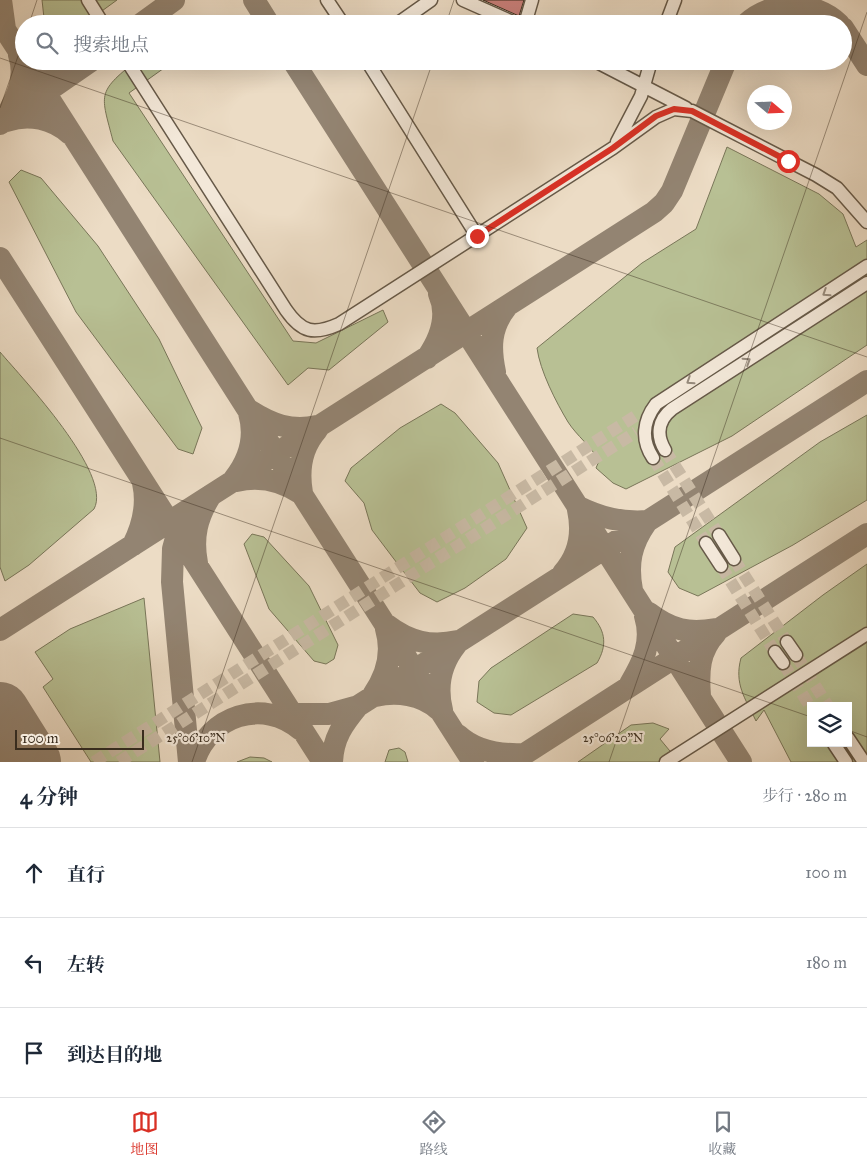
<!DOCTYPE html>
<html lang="zh">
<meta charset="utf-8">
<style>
body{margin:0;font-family:"IM FELL Great Primer","Noto Serif SC",serif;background:#f6f6f7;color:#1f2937}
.controls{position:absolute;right:15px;bottom:15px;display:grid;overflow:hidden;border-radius:0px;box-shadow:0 5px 20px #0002}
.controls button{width:45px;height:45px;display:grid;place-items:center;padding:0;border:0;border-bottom:1px solid #e0e1e3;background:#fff;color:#1f2937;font:25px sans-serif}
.compass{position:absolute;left:747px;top:85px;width:45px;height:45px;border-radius:50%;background:#fff;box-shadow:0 5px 20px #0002;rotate:109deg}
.scale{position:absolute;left:15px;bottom:12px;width:129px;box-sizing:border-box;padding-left:5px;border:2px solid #3a2d1e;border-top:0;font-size:14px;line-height:18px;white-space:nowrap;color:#3a2d1e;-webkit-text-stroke:4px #f3e8d9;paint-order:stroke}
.stop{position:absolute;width:15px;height:15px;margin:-11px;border:4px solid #d93025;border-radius:50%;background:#fff}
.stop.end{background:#d93025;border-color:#fff;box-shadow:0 1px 5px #0008}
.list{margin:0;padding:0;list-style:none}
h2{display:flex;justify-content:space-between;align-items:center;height:65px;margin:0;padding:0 20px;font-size:21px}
h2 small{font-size:16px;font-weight:400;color:#747a83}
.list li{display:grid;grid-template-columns:32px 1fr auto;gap:15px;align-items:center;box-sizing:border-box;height:90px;padding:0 20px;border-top:1px solid #e0e1e3}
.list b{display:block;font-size:19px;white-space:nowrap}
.list em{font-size:16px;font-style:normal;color:#747a83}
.icon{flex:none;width:28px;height:28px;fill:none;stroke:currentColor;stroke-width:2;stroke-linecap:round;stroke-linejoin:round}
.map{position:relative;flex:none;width:867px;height:762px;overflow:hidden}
.search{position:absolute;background:#fff;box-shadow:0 5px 20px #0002;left:15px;right:15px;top:15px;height:55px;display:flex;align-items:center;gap:12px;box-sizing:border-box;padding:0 18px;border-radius:28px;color:#747a83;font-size:19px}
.sheet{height:335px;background:#fff}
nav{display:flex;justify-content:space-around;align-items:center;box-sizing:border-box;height:70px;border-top:1px solid #e0e1e3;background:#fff;font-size:14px;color:#747a83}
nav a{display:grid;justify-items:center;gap:2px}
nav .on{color:#d93025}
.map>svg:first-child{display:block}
.green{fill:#b8c094;stroke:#797659;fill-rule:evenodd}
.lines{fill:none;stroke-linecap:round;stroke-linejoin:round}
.taxiway{stroke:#938472;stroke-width:22}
.runway{stroke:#938472;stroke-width:58}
.building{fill:#c97f7a;stroke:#3a2d1e}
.minor-tunnel{stroke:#c8b9a4;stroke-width:12;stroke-dasharray:12 6;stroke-linecap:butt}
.minor-casing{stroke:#665948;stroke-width:15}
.minor{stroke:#f3e8d9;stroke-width:12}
.oneway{stroke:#968a7c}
.route{stroke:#d93025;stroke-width:6}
.ticks{fill:none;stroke:#3a2d1e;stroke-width:1;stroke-opacity:0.45}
.ticks-label{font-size:12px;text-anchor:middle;fill:#3a2d1e;stroke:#f3e8d9;stroke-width:4.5;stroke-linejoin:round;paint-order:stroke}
</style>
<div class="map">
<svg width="867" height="762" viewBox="0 0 867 762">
<rect width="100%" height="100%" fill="#ecdcc5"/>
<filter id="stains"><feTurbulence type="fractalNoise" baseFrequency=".004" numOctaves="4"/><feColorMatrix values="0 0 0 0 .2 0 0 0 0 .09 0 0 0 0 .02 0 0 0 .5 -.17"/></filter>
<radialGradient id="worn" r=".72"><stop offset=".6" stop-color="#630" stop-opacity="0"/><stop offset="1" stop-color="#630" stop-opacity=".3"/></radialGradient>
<path class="green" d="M42 0H117L84 24H56L44 18Z
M136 61H174L129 93 293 341 316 343 383 310 388 322 329 370 308 368 288 385 113 141C101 94 96 93 136 61Z
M727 147 819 194 843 214 856 247 867 240V345L732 436 626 489 613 483 596 468 599 461C591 446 577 436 568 422 556 402 540 371 537 348L642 263 696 229Z
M21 170 41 178 98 246 159 339 202 428 193 454 178 449 76 312 9 182Z
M0 352C23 379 113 474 94 509L29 565 5 581 0 567Z
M441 404 455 413 498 463 527 528 506 559 465 588 437 602 420 593 400 567 372 530 364 503 345 481 351 468 400 428Z
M867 415V500L793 545 698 596 679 588 668 572 675 547 820 442Z
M252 534 264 537 309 586 338 645 334 659 326 664 314 661 269 609 244 544Z
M867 564V762H791L764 710 756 721C745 698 734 684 741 658L823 595ZM811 706H848V743H811Z
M144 598 160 762H91L43 687 53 679 35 652 70 629Z
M573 614 593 617C606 632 607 646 597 663L511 715 494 713 477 702 479 681 491 668Z
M653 723 669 729 660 739 679 762H578L631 725Z
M399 748 405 752 408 762H385L389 750Z
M250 757 264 758 272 762H237Z"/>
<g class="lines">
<path class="taxiway" d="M1 0 5 29
M254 0 269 24
M0 22 24 59
M141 24 174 0
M746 24C771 0 815 0 839 24
M843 28 867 65
M25 61 473 762
M34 61C50 70 68 70 84 64
M293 61 741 762
M3 121C16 100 27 79 19 55
M7 121C29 113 53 119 70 134
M0 124 91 61
M0 258 323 762
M427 358C440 339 449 316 439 294
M495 372C490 348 490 328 506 308
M249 410C271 424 291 432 317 426
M234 479C249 460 256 437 249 413
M236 481C260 475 281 480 302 494
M302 493C298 470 301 448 317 430
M577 506C601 518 622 523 648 521
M179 527 173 549 172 582 189 762
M133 545C143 525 148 505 143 483
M197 563C192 537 197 517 211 495
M563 573C579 555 583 533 578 510
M632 590C627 564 631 544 646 523
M649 613C671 630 689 634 716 629
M387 625C409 642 431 647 458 641
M0 630 654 212 664 203 672 191 726 61
M630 684C643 662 653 642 645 616
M373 695C387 675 393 653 386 629
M375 696C396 691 422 694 439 710
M700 696C698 671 699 651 716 633
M442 710C436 686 440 665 456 645
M280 714H329L358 706
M458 735C476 752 500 755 524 754L521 759
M194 762C208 716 263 697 301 730
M332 762C333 738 343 724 358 706L867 381
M512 762 867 534"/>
<path class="runway" d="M0 711 32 762"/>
</g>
<path class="building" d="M483 0H524L519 16Z"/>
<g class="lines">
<path class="minor-tunnel" d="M665 450 719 535
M653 458 706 543
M734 559 787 642
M721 566 775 652
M796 655 828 706
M783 663 811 708
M94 762 640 413
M119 762 636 432"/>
<g class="minor-casing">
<path id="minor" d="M88 0 103 24
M327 0 343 24
M463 0 517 24
M397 24 431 0
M525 24 532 0
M666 24 675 0
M127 61 286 310C302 333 314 335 339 324L613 148 656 117 674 109 692 111 816 175 837 188 867 222
M367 61 477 236
M595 61 686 108
M617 142 641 96 651 61
M665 450C656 435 658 420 672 409L867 283
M653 458C641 440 643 421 656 404L867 266
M719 535 734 559
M706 543 721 566
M787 642 796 655
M775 652 783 663
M848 738 864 762
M834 744 846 762
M666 762 867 634"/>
</g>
<use href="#minor" class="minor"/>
</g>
<defs><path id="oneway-chevron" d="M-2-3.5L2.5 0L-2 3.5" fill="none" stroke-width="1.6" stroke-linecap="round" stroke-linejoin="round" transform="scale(1.25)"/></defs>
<g class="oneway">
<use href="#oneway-chevron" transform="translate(826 293) rotate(147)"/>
<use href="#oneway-chevron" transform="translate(747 361) rotate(-33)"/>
<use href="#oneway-chevron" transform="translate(690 381) rotate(147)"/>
</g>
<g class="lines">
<path class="route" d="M477 236 613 148 656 116 674 109 692 111 788 161"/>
</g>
<path class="ticks" d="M29 24 37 0M446 24 454 0M0 58 867 357M0 108 24 39M0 438 811 717M848 730 867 737M192 762 433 61M609 762 867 12"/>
<g class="ticks-label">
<text x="196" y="742">25°06'10"N</text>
<text x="613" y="742">25°06'20"N</text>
</g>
<rect width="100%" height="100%" filter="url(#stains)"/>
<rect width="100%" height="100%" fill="url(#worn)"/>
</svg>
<div class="controls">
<button><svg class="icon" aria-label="layers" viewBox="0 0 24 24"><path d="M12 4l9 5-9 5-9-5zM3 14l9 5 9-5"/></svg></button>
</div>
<svg class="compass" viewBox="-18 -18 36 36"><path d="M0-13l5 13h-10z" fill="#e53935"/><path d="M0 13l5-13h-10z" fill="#747a83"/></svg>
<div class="scale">100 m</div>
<div class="stop" style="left:788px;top:161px"></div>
<div class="stop end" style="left:477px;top:236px"></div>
<div class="search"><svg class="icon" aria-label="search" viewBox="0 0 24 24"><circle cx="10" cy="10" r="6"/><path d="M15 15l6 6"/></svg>搜索地点</div>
</div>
<section class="sheet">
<h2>4 分钟<small>步行 · 280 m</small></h2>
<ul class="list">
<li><svg class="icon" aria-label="ahead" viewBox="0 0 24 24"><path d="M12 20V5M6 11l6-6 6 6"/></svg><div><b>直行</b></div><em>100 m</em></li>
<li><svg class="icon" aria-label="left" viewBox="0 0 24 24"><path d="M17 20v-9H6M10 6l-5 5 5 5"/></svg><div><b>左转</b></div><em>180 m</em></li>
<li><svg class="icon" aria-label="arrive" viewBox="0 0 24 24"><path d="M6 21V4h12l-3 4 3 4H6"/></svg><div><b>到达目的地</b></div></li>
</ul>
</section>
<nav>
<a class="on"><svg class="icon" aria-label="map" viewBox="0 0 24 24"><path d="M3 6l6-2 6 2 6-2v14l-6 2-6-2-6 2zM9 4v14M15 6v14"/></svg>地图</a>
<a><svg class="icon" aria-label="directions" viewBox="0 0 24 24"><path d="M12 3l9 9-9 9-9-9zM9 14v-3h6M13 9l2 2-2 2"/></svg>路线</a>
<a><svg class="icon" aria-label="saved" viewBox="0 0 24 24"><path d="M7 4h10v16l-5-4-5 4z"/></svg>收藏</a>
</nav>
